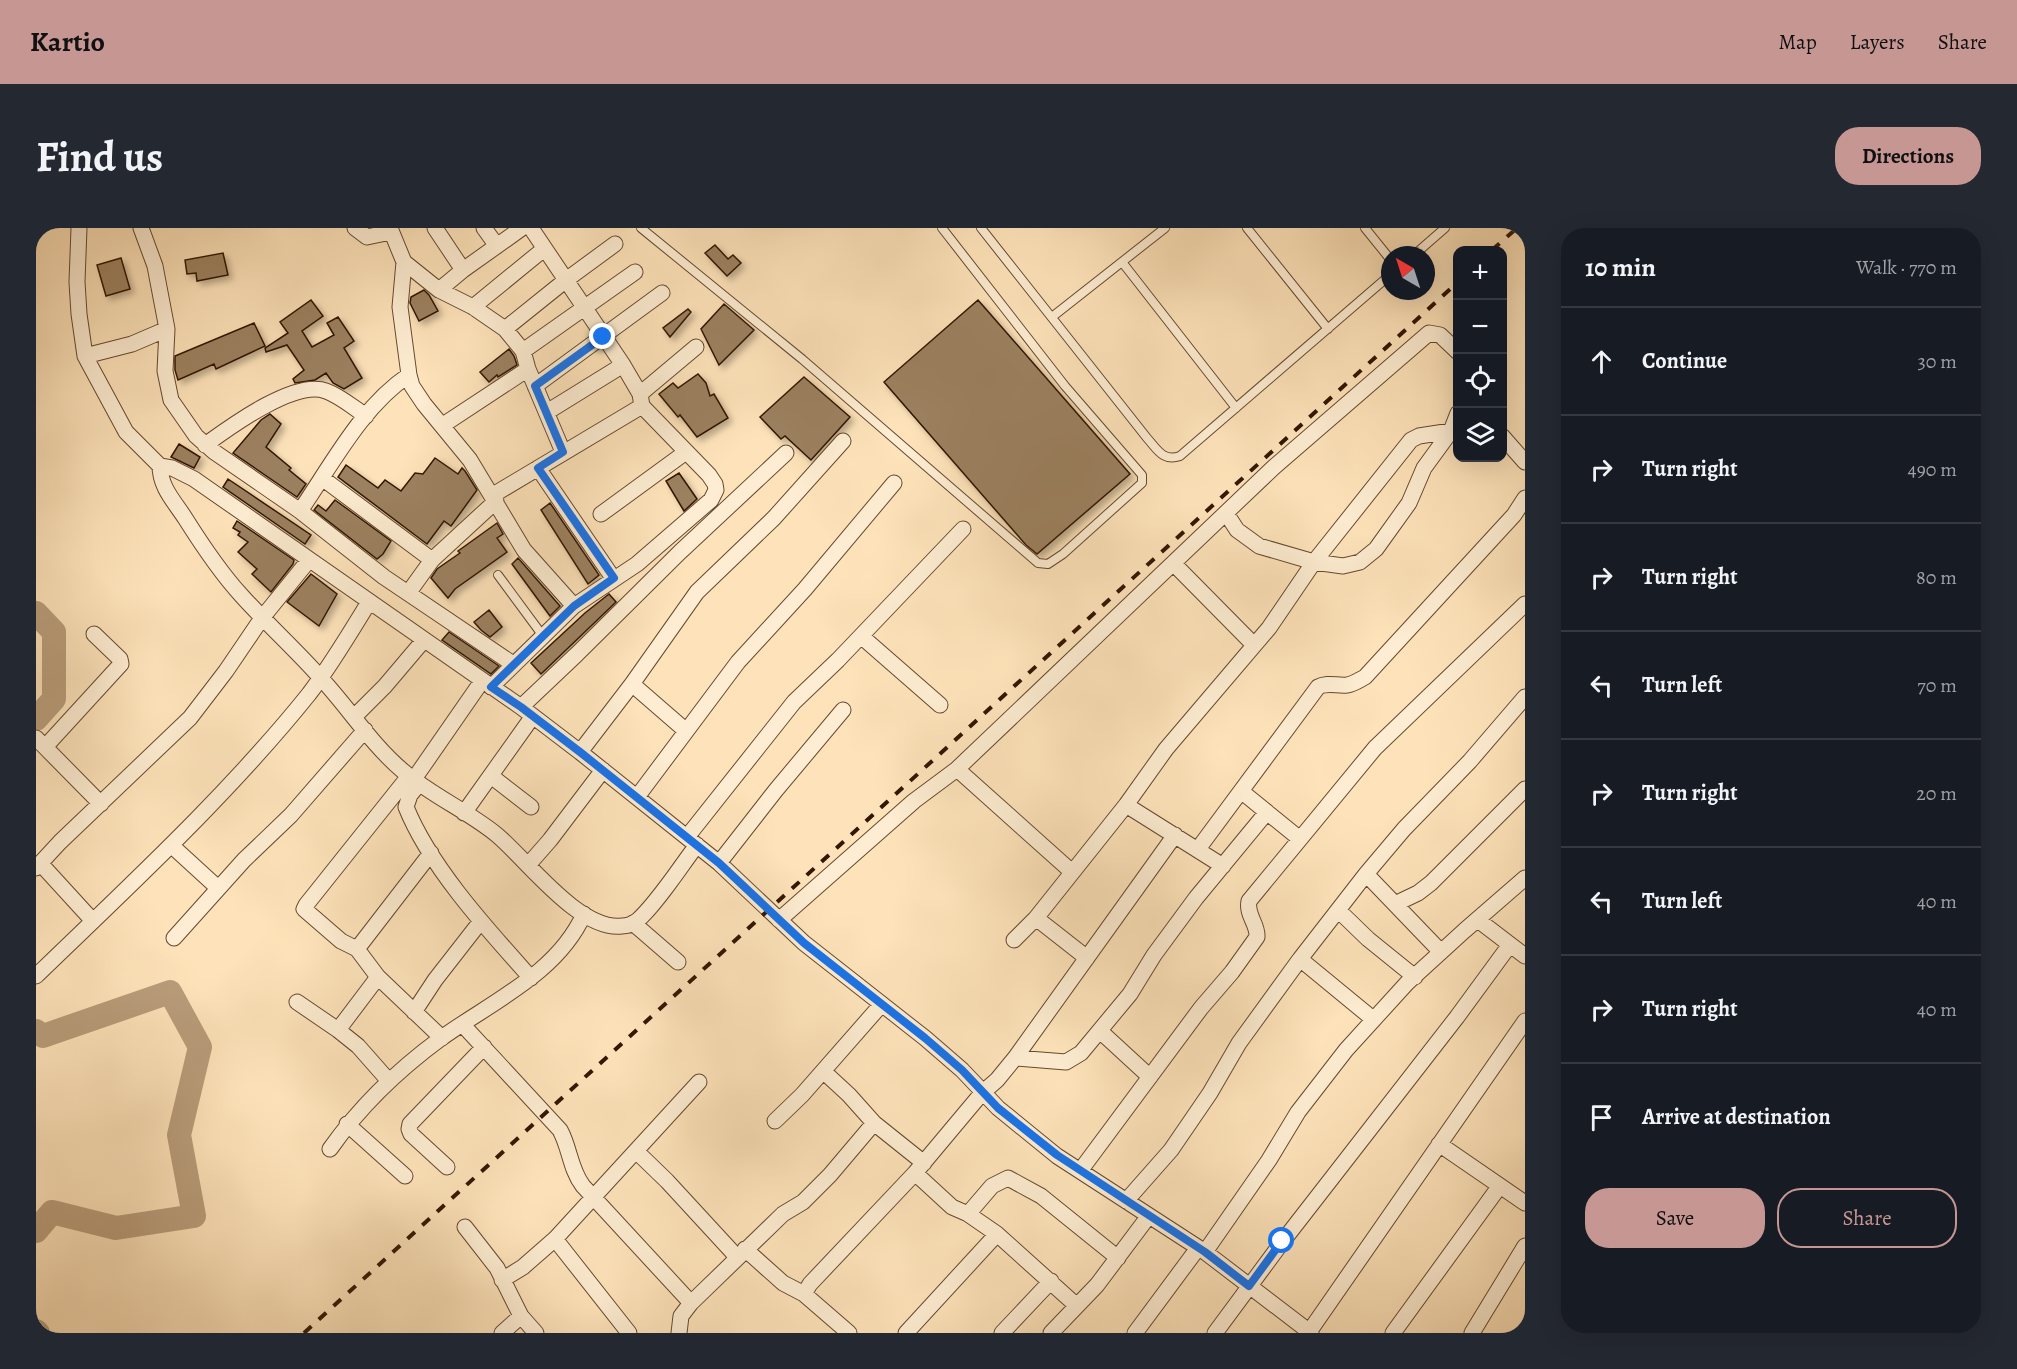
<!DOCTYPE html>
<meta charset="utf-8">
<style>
body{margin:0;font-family:Alegreya,serif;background:#242831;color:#f1f3f6}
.controls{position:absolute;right:18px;top:18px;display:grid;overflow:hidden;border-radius:12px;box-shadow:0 6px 24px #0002}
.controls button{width:54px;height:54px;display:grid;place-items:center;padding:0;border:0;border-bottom:2px solid #363941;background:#171b24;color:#f1f3f6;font:30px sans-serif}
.compass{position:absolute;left:1345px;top:18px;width:54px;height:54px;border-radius:50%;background:#171b24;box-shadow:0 6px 24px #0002;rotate:321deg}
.stop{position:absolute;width:18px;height:18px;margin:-14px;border:4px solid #1a73e8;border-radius:50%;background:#fff}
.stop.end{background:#1a73e8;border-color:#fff;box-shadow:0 2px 6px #0008}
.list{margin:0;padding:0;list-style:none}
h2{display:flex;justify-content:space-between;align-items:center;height:78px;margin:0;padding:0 24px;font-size:26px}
h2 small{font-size:20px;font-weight:400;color:#9ea1a6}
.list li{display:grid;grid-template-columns:39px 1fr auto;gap:18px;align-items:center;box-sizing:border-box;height:108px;padding:0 24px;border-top:2px solid #363941}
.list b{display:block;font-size:22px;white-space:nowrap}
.list em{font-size:20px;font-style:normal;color:#9ea1a6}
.actions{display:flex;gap:12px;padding:18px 24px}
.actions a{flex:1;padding:14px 0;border:2px solid #c59692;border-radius:24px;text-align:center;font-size:21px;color:#c59692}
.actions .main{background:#c59692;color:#111}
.icon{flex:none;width:33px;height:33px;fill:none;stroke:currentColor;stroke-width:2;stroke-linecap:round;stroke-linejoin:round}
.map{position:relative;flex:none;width:1489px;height:1105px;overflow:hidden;border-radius:24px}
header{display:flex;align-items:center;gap:36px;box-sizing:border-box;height:84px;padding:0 30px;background:#c59692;color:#111}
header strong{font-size:28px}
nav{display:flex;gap:33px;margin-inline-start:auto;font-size:21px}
.intro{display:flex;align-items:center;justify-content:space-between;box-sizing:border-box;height:144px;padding:0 36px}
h1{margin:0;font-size:42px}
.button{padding:15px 27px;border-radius:24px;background:#c59692;color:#111;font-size:21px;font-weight:700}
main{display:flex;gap:36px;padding:0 36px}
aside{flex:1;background:#171b24;border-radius:24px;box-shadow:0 6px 24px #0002}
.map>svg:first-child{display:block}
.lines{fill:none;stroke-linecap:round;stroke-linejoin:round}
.river{stroke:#b99d7b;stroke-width:24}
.building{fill:#9c8161;stroke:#321601;stroke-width:1.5;filter:url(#shadow)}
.lane-casing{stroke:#65492f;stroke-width:10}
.street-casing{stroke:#65492f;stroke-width:17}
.lane{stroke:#feedd2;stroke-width:8}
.street{stroke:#feedd2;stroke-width:15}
.rail{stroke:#321601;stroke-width:4;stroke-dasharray:10 10;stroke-linecap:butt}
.route{stroke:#1a73e8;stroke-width:8}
</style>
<header>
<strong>Kartio</strong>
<nav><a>Map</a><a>Layers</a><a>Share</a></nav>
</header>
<div class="intro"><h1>Find us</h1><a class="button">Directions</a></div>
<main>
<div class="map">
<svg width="1489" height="1105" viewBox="0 0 1489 1105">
<defs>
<filter id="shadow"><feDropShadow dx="4" dy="4" stdDeviation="3" flood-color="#0004"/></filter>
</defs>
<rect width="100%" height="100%" fill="#fee3ba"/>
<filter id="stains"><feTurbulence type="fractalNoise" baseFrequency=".00333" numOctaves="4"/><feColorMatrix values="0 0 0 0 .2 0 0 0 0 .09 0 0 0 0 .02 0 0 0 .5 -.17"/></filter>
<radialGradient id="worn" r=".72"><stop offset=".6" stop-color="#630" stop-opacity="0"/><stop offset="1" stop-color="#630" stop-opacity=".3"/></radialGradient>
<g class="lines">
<path class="river" d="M0 385 18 404V471L0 491
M0 803 7 808 134 764 164 819 143 907 158 988 80 1000 16 984 0 1003
M0 1103 2 1105"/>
</g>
<path class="building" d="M679 17 692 31 697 27 705 35 691 48 669 25Z
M187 25 192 47 161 53 160 45 151 46 149 32Z
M85 30 94 61 70 68 61 37Z
M388 62 393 67 402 83 383 93 374 75 375 69Z
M275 72 287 88 266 103 276 119 298 107 291 95 302 89 318 113 308 120 326 150 308 161 297 155 290 145 279 152 259 155 257 151 268 142 251 117 230 124 229 120 252 105 244 94Z
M942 72 1094 246 1001 326 990 317 848 154Z
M688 76 718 102 683 137 665 101Z
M652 81 655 84 634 109 627 100Z
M218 95 229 118 180 141 178 136 142 152 139 142V128Z
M473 121 478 128 481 137 462 149 461 147 453 154 444 144Z
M662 146 670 155 674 168 678 166 692 190 661 209 644 187 642 189 623 166 637 155 642 160Z
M768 149 814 189 775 232 749 208 745 211 724 189Z
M234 186 245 196 230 219 255 240 253 242 270 256 261 269 197 225 225 192Z
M143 216 164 229 158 240 135 229Z
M399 230 422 246 426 240 429 243 441 262 415 298 408 293 391 316 302 249 310 237 342 260 349 252 365 263 379 245 387 246Z
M643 245 661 271 648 283 630 253Z
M192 251 275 307 269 316 187 259Z
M299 272 355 313 347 326 341 331 278 282 282 277 290 283Z
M514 275 563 347 552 356 505 282Z
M201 293 258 332 257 336 235 364 216 346 221 341 202 324 212 314 202 307 204 304 197 300Z
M461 295 467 306 461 310 471 324 419 361 412 370 395 350 401 341 424 325 422 323Z
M482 330 524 378 514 388 476 336Z
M275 346 301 366 283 398 251 374Z
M573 366 580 374 505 446 495 435 549 385Z
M453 382 466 399 454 409 445 402 438 394Z
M413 404 463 438 455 446 406 412Z"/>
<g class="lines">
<g class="lane-casing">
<path id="lane" d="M605 0 766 131 1002 335 1012 336 1027 326 1106 255V247L1029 158 906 0
M945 0 1111 210C1121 221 1127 234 1144 228L1354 47
M1211 0 1292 101
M1329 0 1354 31
M1378 27 1409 0
M1086 34 1200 180
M1016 89 1129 0
M462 347 507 408"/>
</g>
<g class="street-casing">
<path id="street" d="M43 0 41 54 43 86 49 128 90 204 124 238 136 240 158 251 485 479 544 524 683 635 768 715 889 810 926 842 962 880 1021 928 1169 1024 1275 1105
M105 0 119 38 131 101 129 143 135 172 160 208 177 223 264 283 348 349 477 436
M319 0 331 9 355 4
M354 0 368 34 364 79 373 147 376 158 388 176 434 232 488 322 538 378
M399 0 427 42
M448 0 461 18
M368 34 403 62 437 79 469 101 487 123 492 141 527 224
M403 62 427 42 486 0
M437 79 508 21
M469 101 530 52 579 16
M487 123 599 44
M49 128 96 116 131 101
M499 158 626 65
M604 166 660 119
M511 184 587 137
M407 197 492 141
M1466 208 1489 234
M169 217C194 199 259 151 290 163 304 168 318 180 330 188
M124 238C124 259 138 273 149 290 166 317 183 343 205 367 230 395 258 420 283 448 312 479 335 516 367 543 396 568 432 583 461 607 491 632 543 703 586 698 591 698 598 695 602 692 622 674 644 639 661 617
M502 240 577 350
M286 250 396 332
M457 267 606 178
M264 283C295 238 326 178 373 147
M1190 285 1201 302 1223 318 1278 334 1307 338 1324 334 1340 321 1373 275 1388 240 1415 203 1422 185
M565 286 650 224
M1137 335 1218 417
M373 364 396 332 460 273
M825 408 904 477
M596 456 649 502
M455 459 538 378 601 336 675 272 680 262 679 256 673 247 606 178 604 166 587 137 495 0
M485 479 541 426 644 324 750 225
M318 489 349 458 388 412
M0 510 65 576
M9 519 85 436 84 431 58 406
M544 524 596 456 661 364 738 290 807 213
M921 541 1036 644
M373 548 270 677 268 681 305 713 321 721 342 749 406 810
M455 548 495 579
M378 551 446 453
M383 556 374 567 370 579C394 639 452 702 495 750
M1205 563 1264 611
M601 569 702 434 769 361 858 255
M1090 577 1187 638
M428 585 497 488
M651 609 758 474 802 432 927 301
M135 617 182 660
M1162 621 1282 459C1291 454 1301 458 1311 457 1318 456 1323 452 1329 449L1478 287 1489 270
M4 635 57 693
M683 635 740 562 807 482
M493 636 514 612 567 542
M0 640 24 614 154 490 190 443 226 390 273 332
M1330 646 1405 724
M1359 676 1382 665 1395 655 1489 561
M1302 682 1332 711 1379 749
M1000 690 1051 730
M743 692 878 573 921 541 1238 239 1393 105 1404 107 1422 124
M1442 692 1489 728
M597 695 642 734
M138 710 208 632 255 587 329 502
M978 712 1000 690 1090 577 1130 521 1233 400 1278 334 1375 212 1383 208 1415 203
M321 721 395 625
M1264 731 1337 791
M0 748C94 657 191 568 273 466 295 437 314 405 333 374
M261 774 302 802 322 818 352 852
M378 784 399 752 445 693
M426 796 524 902C534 920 534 941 547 958L655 1075
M302 802 342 749
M1064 803 1114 849
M979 830 1030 834 1045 825 1094 766 1118 727 1160 670 1231 584
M787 843 813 867 838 895 888 935
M739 893 766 867 845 777
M311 896 369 948
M1403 916 1489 975
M294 921C325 877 362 842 404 811 455 774 521 746 548 686
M600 923 631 953 701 1029
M411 939 375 906 373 901 374 896 448 819
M1044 943 1165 780 1196 744 1221 709C1222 696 1210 687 1213 673L1339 520 1489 376
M879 945 916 979 932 986 961 1006 1041 1078
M1090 973 1135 922 1174 865 1203 815 1264 731 1330 646 1368 601 1434 533 1489 469
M932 986 956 958 972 950 1005 968 1082 1030
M429 999 461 1040 485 1088 500 1105
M519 1011 593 1105
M709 1021 747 1055 768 1066 813 1105
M1169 1024 1233 932 1262 884 1310 822 1371 755 1428 703 1489 650
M466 1052 487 1039 519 1011 663 854
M768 1066 774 1056 879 945 946 865 961 852 979 830 1139 607
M1273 1104 1489 793
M466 1105 485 1088
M643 1105 645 1088 655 1075 747 986 767 974 794 947 838 895
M870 1105 961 1006
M966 1105 1015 1053
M1015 1105 1061 1057 1112 989
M1099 1105 1162 1020
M1179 1105 1247 1013 1421 789 1473 718
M1357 1105 1463 959
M1436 1105 1489 1018"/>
</g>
<use href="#lane" class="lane"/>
<use href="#street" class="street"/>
<path class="rail" d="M1456 22 1481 0
M268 1105 1422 54"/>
</g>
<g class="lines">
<path class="route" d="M567 109 499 158 527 224 502 240 578 350 538 378 455 459 485 479 544 524 683 635 768 715 889 810 926 842 962 880 1021 927 1169 1024 1213 1058 1246 1013"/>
</g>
<rect width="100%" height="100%" filter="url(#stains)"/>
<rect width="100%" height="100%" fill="url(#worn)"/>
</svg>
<div class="controls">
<button>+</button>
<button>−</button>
<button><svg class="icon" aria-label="locate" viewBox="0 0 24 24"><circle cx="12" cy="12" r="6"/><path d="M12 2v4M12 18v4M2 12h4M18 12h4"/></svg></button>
<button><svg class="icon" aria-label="layers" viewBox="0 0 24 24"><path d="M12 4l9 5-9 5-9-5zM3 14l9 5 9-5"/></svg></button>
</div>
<svg class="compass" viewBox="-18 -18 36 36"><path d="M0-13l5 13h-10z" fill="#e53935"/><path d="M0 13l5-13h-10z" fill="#9ea1a6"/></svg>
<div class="stop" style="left:1246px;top:1013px"></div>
<div class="stop end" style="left:567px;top:109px"></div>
</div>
<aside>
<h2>10 min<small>Walk · 770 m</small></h2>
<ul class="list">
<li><svg class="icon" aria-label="ahead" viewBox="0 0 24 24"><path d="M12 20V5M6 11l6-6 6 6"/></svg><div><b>Continue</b></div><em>30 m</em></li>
<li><svg class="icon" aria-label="right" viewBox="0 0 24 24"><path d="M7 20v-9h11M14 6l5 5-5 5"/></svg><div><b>Turn right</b></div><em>490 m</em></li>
<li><svg class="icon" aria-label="right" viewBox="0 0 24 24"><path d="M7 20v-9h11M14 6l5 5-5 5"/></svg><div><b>Turn right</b></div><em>80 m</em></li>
<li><svg class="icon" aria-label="left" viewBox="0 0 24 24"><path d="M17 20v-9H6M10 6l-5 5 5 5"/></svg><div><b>Turn left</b></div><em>70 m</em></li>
<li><svg class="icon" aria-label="right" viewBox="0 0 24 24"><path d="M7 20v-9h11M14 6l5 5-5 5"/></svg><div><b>Turn right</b></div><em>20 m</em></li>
<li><svg class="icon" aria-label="left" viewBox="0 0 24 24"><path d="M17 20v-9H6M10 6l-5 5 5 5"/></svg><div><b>Turn left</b></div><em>40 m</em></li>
<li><svg class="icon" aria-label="right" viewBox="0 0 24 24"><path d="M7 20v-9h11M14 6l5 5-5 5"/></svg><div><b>Turn right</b></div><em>40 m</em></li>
<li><svg class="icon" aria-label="arrive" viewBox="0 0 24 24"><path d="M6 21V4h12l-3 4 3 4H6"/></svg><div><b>Arrive at destination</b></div></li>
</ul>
<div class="actions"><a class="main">Save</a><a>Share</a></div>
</aside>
</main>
